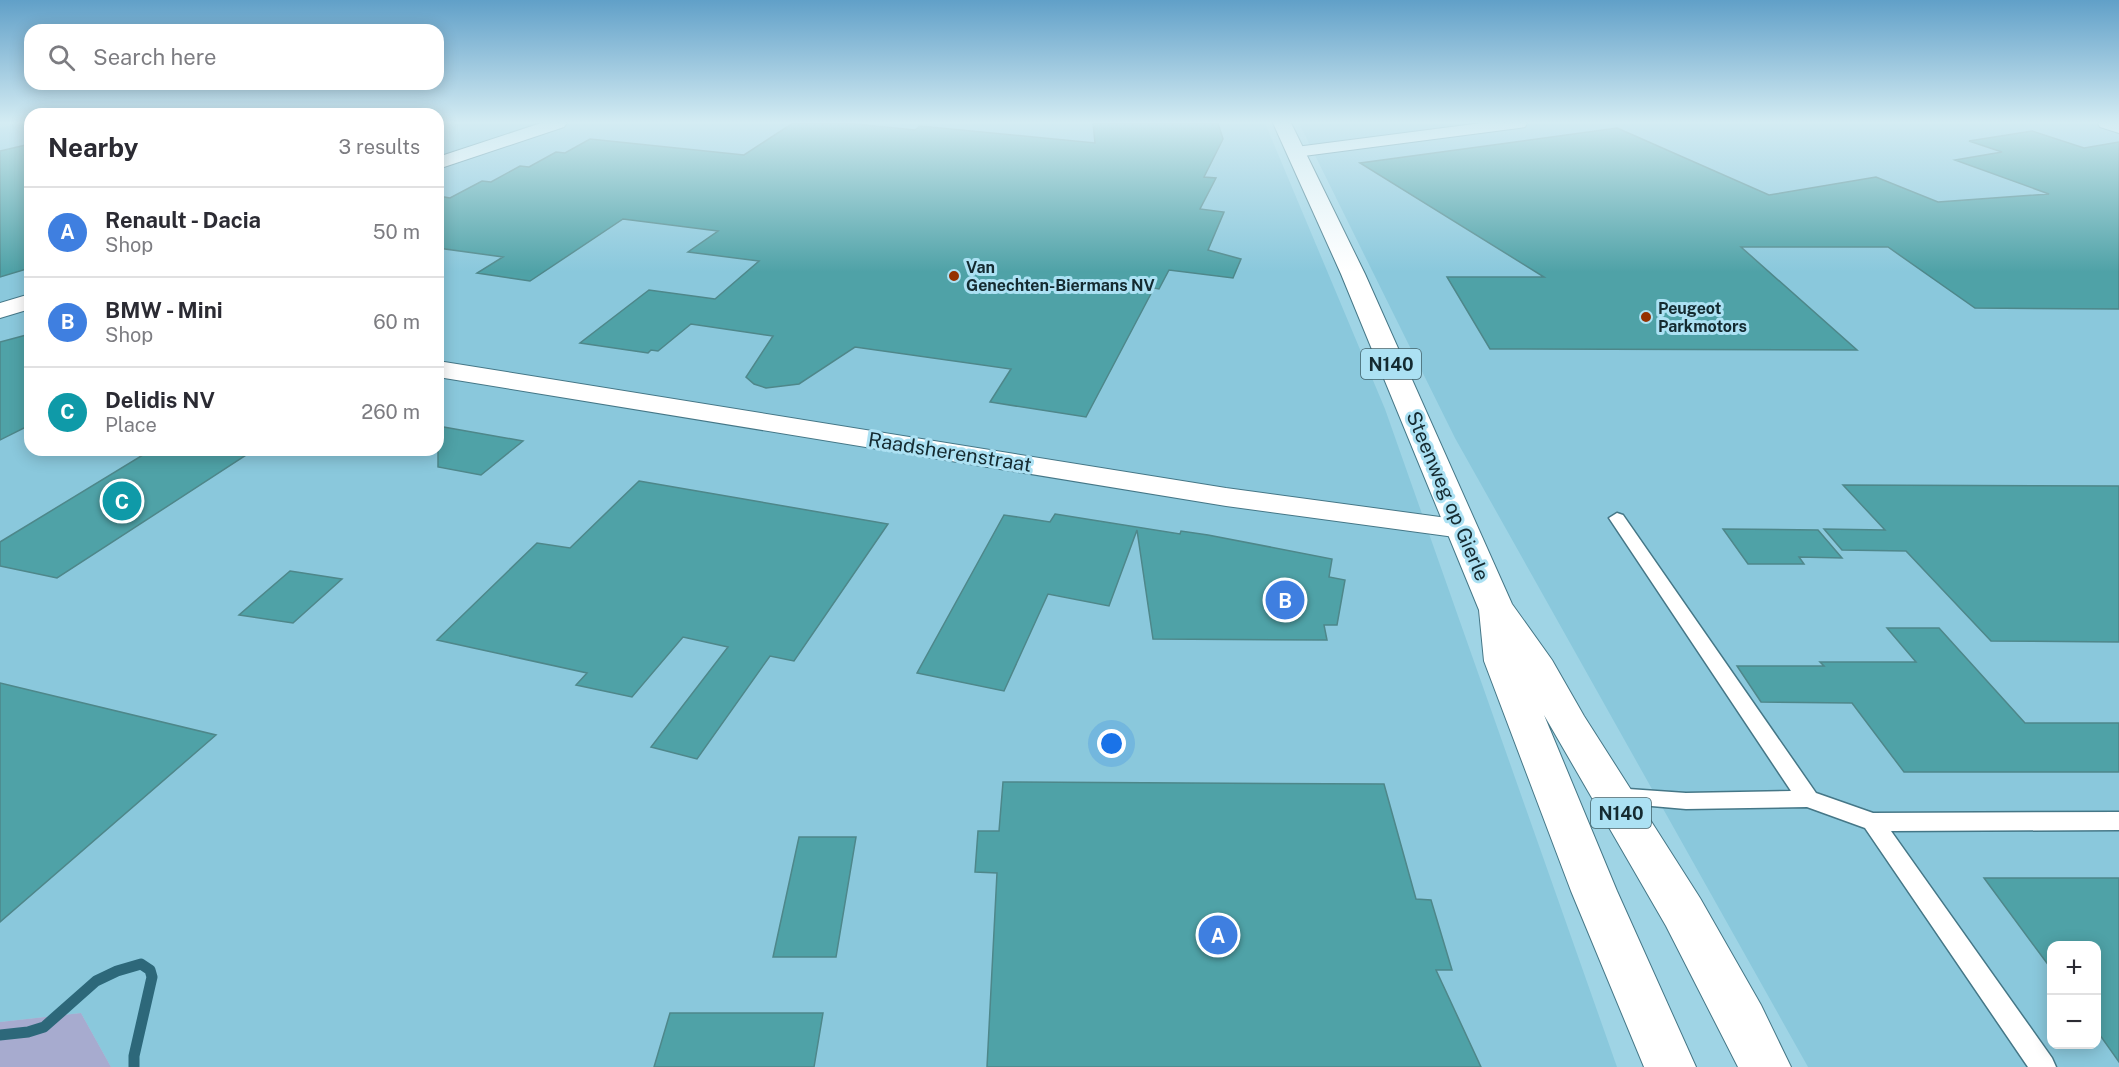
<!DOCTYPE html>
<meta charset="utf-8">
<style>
body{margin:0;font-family:"Public Sans",sans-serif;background:#f2f2f3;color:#2b2b33}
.controls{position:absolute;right:18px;bottom:18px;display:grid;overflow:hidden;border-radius:12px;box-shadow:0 3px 15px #0003}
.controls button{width:54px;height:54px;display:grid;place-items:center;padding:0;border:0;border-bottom:2px solid #e1e1e2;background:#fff;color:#2b2b33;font:30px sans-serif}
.you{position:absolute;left:1112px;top:744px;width:21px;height:21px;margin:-15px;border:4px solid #fff;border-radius:50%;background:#1a73e8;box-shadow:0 0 0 9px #1a73e833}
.badge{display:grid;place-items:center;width:39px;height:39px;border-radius:50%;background:#953100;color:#fff;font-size:20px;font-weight:700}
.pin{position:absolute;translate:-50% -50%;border:3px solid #fff;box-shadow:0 2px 6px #0006}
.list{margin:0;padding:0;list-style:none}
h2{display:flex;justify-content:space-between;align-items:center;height:78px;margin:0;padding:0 24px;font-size:26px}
h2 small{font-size:20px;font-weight:400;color:#7c7c81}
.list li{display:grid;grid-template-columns:39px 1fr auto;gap:18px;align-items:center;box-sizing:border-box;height:90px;padding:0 24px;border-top:2px solid #e1e1e2}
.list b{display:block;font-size:22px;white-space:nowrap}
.list p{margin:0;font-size:20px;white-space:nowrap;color:#7c7c81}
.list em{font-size:20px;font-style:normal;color:#7c7c81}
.icon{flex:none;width:33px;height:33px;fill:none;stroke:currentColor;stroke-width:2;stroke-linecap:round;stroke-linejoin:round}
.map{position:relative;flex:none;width:2119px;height:1067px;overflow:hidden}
.search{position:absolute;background:#fff;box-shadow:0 3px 15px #0003;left:24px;top:24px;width:420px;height:66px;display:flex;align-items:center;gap:15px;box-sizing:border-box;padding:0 21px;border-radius:18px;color:#7c7c81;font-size:22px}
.panel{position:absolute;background:#fff;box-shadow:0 3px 15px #0003;left:24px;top:108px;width:420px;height:348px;border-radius:18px}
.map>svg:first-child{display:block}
.built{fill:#8ac8dc;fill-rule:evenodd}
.green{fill:#a7abcf}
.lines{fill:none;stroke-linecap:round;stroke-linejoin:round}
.stream{stroke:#2d687a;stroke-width:11}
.building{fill:#4fa2a7;stroke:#4e878a;stroke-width:1.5}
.service-casing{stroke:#457787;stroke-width:3}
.minor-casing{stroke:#457787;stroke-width:2}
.tertiary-casing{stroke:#457787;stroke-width:2}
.primary-casing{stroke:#457787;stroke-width:2}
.service{fill:#fff;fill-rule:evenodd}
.minor{fill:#fff;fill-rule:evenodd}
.tertiary{fill:#fff;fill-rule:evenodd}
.primary{fill:#fff;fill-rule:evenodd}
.poi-dot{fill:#953100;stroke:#ace1f3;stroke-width:2}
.labels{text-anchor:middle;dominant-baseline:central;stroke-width:6;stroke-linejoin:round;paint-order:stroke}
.far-poi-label{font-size:16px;font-weight:bold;fill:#142a30;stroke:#ace1f3;text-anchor:start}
.shield{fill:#ace1f3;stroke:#42616a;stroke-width:1.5}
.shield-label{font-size:18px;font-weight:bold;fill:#142a30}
.street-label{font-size:20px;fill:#142a30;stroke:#ace1f3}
</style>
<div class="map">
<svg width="2119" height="1067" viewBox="0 0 2119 1067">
<rect width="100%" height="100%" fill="#9fd4e5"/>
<path class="built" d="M20 123H30V450H438V123H1265L1385 409 1617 1067H111L81 1013 0 1022V128Z
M1299 123H2119V1067H1808L1455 438ZM2052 946H2096V1044H2052Z"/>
<path class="green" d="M81 1013 111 1067H0V1022Z"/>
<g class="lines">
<path class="stream" d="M0 1035 28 1032 44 1027 96 981 117 971 141 964 150 970 152 977 134 1056V1067"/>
</g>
<path class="building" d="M793 123H846L915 130 920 126 1095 143 1093 123H1218L1223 139 1204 177 1216 178 1200 209 1224 212 1208 250 1241 259 1233 278 1169 270 1159 289 1154 288 1086 417 990 402 1011 369 855 347 799 384 766 388 754 384 746 377 773 336 691 324 658 351 651 350 648 353 580 343 649 290 715 299 759 261 688 252 718 231 623 219 530 281 477 273 503 257 438 248V196L450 198 482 181 491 182 520 166 529 167 556 152 565 153 590 139 744 155Z
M1617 128 1769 195 1876 177 1938 202 2049 194 1955 160 2002 152 1969 141 2032 131 2084 148 2119 142V309L1975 308 1888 247H1741L1857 350 1490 349 1447 277H1544L1360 163Z
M30 144V268L0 277V151Z
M30 334V425L0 440V342Z
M438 426 523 441 481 475 438 467Z
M151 450H254L57 578 0 566V542Z
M639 481 888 524 794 661 770 656 697 759 651 747 728 647 683 637 632 697 576 685 587 673 437 640 537 543 570 548Z
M1843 485 2119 486V642L1991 641 1906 551 1842 550 1824 529 1885 530Z
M1055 514 1180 534 1181 531 1208 535 1332 559 1329 577 1345 580 1337 625H1324L1327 640 1153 639 1137 530 1109 606 1048 594 1004 691 917 673 1004 515 1050 522Z
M1723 529 1818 530 1842 558 1799 557 1804 564H1748Z
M290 571 342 579 293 623 239 615Z
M1887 628H1939L2025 723H2119V772H1904L1852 703 1761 702 1737 666H1824L1820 662H1916Z
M0 683 216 735 0 922Z
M1003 782 1384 784 1416 899 1431 900 1452 970H1436L1481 1067H987L997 873 975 872 978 831H999Z
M799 837H856L836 957H773Z
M1984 878H2119V1062L2097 1031V945H2052V970Z
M670 1013H823L814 1067H654Z"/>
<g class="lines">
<g class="service-casing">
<path id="service" d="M1617 513 1623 515 1816 793 1873 813 2119 812V830L1891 831 2052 1058 2056 1067H2028L1865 828 1807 807 1686 809 1606 802 1603 796 1606 790 1614 788 1686 793 1791 791 1609 518Z"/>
</g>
<g class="minor-casing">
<path id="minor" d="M1482 123H1527L1525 127 1519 128 1296 157 1290 156 1287 152 1290 148 1296 147Z
M2098 123H2119V133L2100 127Z
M438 361 1226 488 1462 520 1473 522 1478 529 1473 536 1462 538 1226 506 438 377Z"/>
</g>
<g class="tertiary-casing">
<path id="tertiary" d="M541 123H567L564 127 438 169V157Z
M30 294V309L0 318V303Z"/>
</g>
<g class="primary-casing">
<path id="primary" d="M1273 123H1291L1365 274 1512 604 1552 660 1584 716 1700 898 1761 1005 1791 1067H1738L1666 926 1544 715 1617 891 1696 1067H1644L1571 891 1484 661 1479 610 1341 274Z"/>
</g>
<use href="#service" class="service"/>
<use href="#minor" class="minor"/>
<use href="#tertiary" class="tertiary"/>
<use href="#primary" class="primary"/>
</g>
<linearGradient id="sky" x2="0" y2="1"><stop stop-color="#61a0c8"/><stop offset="0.45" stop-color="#d4ecf3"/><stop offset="1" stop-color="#d4ecf3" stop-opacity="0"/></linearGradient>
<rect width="2119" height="272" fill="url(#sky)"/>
<g class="poi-dot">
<circle cx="954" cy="276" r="6"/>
<circle cx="1646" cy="317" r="6"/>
</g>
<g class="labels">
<g class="far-poi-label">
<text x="966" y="267">Van<tspan x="966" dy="18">Genechten-Biermans NV</tspan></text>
<text x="1658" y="308">Peugeot<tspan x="1658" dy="18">Parkmotors</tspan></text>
</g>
<g class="shield">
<rect x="1361" y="349" width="60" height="30" rx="4.5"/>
<rect x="1591" y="798" width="60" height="30" rx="4.5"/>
</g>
<g class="shield-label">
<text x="1391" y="364">N140</text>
<text x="1621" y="813">N140</text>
</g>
<g class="street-label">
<text transform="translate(950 452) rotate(9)">Raadsherenstraat</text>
<text transform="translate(1448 496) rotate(67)">Steenweg op Gierle</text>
</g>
</g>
</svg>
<div class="controls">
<button>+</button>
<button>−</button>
</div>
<div class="you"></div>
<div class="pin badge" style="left:1218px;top:935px;background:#3f7fe0">A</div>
<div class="pin badge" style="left:1285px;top:600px;background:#3f7fe0">B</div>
<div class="pin badge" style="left:122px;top:501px;background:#0f9aa8">C</div>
<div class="search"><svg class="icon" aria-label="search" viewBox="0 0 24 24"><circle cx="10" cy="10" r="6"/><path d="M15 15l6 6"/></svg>Search here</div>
<section class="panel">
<h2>Nearby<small>3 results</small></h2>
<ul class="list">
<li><span class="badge" style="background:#3f7fe0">A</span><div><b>Renault - Dacia</b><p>Shop</p></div><em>50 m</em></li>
<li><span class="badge" style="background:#3f7fe0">B</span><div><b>BMW - Mini</b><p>Shop</p></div><em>60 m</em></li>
<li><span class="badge" style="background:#0f9aa8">C</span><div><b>Delidis NV</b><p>Place</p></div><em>260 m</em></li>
</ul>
</section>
</div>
